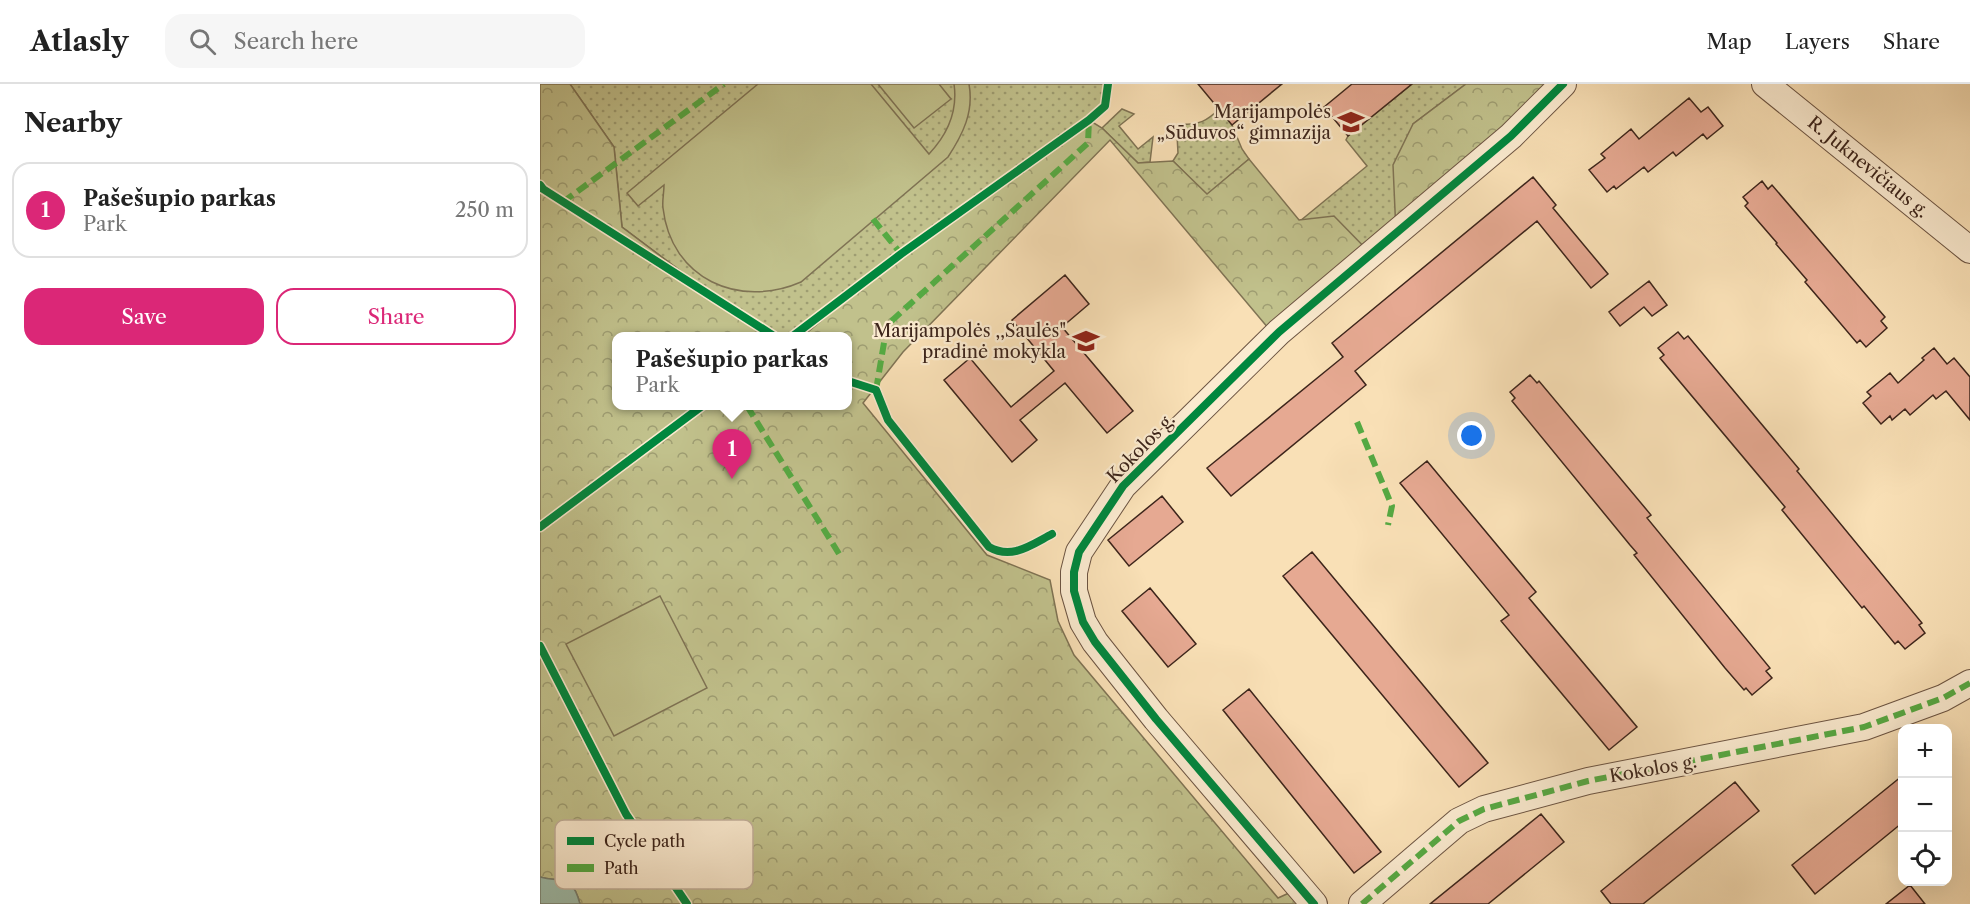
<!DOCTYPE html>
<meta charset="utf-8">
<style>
body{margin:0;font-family:"Libre Caslon Text",serif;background:#f6f6f6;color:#222}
.controls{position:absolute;right:18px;bottom:18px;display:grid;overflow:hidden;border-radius:12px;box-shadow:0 6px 24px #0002}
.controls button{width:54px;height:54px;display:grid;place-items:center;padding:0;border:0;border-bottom:2px solid #e0e0e0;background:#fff;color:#222;font:30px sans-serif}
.you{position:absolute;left:932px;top:352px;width:21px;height:21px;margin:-15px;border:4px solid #fff;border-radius:50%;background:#1a73e8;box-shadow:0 0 0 9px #1a73e833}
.badge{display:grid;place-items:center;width:39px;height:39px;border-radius:50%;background:#db2777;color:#fff;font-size:20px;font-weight:700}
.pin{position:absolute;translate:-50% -50px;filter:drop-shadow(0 2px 3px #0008)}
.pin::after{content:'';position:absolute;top:32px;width:21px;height:18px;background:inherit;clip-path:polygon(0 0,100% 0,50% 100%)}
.popup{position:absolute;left:72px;top:248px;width:240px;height:78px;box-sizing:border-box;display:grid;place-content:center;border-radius:12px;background:#fff;filter:drop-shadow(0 2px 4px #0005);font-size:20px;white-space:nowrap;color:#767676}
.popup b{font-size:22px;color:#222}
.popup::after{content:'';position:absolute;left:50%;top:100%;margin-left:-12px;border:12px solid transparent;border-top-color:#fff}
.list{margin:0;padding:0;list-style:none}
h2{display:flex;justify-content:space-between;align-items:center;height:78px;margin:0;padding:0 24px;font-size:26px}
h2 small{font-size:20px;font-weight:400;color:#767676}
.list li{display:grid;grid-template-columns:39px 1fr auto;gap:18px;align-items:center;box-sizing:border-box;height:96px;margin:0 12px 12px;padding:0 12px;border:2px solid #e0e0e0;border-radius:18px}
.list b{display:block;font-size:22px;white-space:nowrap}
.list p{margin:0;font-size:20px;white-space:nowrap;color:#767676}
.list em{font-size:20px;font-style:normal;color:#767676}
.actions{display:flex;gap:12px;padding:18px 24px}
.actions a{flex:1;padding:14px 0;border:2px solid #db2777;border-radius:18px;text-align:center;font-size:21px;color:#db2777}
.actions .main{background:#db2777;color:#fff}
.icon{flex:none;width:33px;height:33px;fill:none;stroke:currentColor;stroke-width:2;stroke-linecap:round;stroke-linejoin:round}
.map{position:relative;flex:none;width:1430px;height:820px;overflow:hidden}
header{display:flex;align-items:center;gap:36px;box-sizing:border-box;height:84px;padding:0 30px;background:#fff;border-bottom:2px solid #e0e0e0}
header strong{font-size:28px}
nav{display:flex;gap:33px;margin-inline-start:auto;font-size:21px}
.search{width:420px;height:54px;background:#f6f6f6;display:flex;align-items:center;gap:15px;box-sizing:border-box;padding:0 21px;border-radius:18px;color:#767676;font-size:22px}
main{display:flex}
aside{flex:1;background:#fff}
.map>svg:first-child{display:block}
.grass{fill:url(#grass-dots);stroke:#7f7354;stroke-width:1.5}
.forest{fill:url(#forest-crowns);stroke:#7f7354;stroke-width:1.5}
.pitch{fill:#c1c18c;stroke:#7f7354;stroke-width:1.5}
.water{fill:#9ebdab;stroke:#778071;stroke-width:1.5}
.building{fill:#e6a992;stroke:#3d251b;stroke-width:1.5}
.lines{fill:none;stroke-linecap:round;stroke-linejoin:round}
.minor-casing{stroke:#6c5442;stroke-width:28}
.minor{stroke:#fbebd0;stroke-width:26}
.quiet{stroke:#55aa43;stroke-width:6;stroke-dasharray:12 6;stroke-linecap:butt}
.cycleway-casing{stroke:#fbebd0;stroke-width:11}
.cycleway{stroke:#00873e;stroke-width:8}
.labels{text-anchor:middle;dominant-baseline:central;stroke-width:4.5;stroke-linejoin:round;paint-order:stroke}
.poi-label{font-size:18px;fill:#3d251b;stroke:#fbebd0;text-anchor:end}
.street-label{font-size:18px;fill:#3d251b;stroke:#fbebd0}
.key{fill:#fbebd0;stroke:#c2b09a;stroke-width:1.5}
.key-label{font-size:16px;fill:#3d251b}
</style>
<header>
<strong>Atlasly</strong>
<div class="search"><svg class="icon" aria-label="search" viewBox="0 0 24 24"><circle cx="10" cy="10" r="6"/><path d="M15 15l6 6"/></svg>Search here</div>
<nav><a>Map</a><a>Layers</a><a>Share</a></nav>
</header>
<main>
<aside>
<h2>Nearby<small></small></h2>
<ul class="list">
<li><span class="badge">1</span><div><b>Pašešupio parkas</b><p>Park</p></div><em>250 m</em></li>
</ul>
<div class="actions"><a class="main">Save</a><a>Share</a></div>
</aside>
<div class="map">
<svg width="1430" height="820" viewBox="0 0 1430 820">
<defs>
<pattern id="grass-dots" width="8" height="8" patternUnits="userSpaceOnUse" patternTransform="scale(1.5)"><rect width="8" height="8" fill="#c1c18c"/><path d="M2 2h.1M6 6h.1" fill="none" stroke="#9e9d72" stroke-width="1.8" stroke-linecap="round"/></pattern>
<pattern id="forest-crowns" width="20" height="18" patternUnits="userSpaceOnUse" patternTransform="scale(1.5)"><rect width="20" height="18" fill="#c1c18c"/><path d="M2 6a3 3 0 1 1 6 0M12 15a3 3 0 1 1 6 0" fill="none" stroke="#9e9d72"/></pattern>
</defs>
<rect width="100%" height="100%" fill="#f9e0b6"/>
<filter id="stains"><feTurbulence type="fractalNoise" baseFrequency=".00333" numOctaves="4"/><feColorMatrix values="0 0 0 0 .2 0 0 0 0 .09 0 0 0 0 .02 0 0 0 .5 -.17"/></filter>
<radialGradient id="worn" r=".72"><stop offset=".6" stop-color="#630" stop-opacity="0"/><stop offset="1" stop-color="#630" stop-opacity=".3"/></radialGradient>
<path class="grass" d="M30 0H568V2L565 22 549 36 361 170 263 252H241L171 210 82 143 74 63Z
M872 0H926L873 40 856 149 831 170 760 137 827 82 806 56 808 52Z
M582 25 594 30 579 42 598 65 613 53 610 78 598 79 562 44Z
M679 25 692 41 702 65 709 75 667 111 633 77 638 69 637 51 642 40C658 42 668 36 679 25Z"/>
<path class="forest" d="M0 0H30L74 63 82 143 171 210 241 252H76V322H308V252H263L361 170 549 36 562 44 598 79 633 77 667 110 709 75 759 136 794 132 831 170 729 245 570 56 363 268 323 319 447 471 510 496 518 537 534 571 738 814 749 809 758 820H40C32 790 23 799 0 793Z
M926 0H1013L856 149 853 81 873 40Z"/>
<path class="pitch" d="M218 0H331L389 70C408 50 418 28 414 0H429C434 28 423 50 408 73L261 198C199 225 131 195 123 124 122 117 124 109 124 101L98 122 87 109Z
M338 0H399L411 15 374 44Z
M120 512 167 604 74 652 26 560Z"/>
<path class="water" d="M0 793C23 799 32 790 40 820H0Z"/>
<path class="building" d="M658 0H742L692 41Z
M812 0H872L808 52 784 23Z
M1149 14 1161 28 1168 23 1183 42 1167 55 1163 50 1136 72 1133 68 1108 88 1104 83 1076 105 1074 102 1067 108 1049 86 1065 74 1061 70 1091 45 1099 55Z
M993 93 1016 121 1013 124 1068 190 1051 204 997 137 815 287 826 301 691 412 667 384 803 273 792 259Z
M1222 97 1228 105 1232 101 1345 233 1341 237 1347 244 1326 263 1320 256 1317 259 1295 233 1265 198 1267 196 1236 160 1237 159 1205 122 1208 119 1203 113Z
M525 191 549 220 522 243 593 327 567 349 525 299 480 336 497 356 472 378 404 296 430 274 471 323 514 287 472 236Z
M1109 197 1127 221 1112 232 1104 223 1080 242 1069 228Z
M1138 248 1144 255 1148 252 1259 385 1257 387 1382 539 1379 541 1385 549 1365 565 1358 557 1355 560 1324 522 1322 524 1242 426 1245 423 1120 274 1124 271 1118 264Z
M1394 264 1407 280 1414 274 1430 293V336L1406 307 1396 315 1393 311 1370 331 1365 325 1352 336 1350 332 1341 340 1323 319 1331 312 1327 308 1350 289 1358 299 1384 276 1382 274Z
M990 291 997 299 999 297 1111 431 1107 434 1230 584 1226 587 1232 594 1212 611 1206 604 1204 606 1185 584 1094 471 1097 469 1090 461 972 317 975 314 970 308Z
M887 377 996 508 989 514 1097 643 1069 666 961 537 969 531 860 399Z
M622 412 643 438 589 482 568 456Z
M772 468 948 679 919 703 743 492Z
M610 504 656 560 628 583 582 527Z
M709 605 841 768 814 789 683 626Z
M1362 692V739L1275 810 1252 781Z
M1195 698 1219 727 1103 820H1071L1061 807Z
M1001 730 1024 758 948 820H890Z
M1370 801 1385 820H1346Z"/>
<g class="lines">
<g class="minor-casing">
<path id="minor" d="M1225 0 1430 166
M774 820 616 635 555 558 543 538 534 507V488L539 468 583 402 739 248 971 52 1023 0
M822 820 919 737 944 725 1048 697 1324 643 1403 614 1430 599"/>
</g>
<use href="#minor" class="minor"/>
<path class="quiet" d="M23 118 184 0
M333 135 361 170
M336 306 347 241 548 59 549 36
M207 322 301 473
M817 338 852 422 848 441
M822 820 919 737 944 725 1048 697 1324 643 1403 614 1430 599"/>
<g class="cycleway-casing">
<path id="cycleway" d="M0 101 3 105 234 252
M253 252 361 170 549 36 565 22 568 0
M308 297 336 306 348 336 449 463C472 476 491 461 512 450
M0 443 162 322
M0 562 86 730 147 820
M774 820 616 635 555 558 543 538 534 507V488L539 468 583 402 739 248 971 52 1023 0"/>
</g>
<use href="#cycleway" class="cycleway"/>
</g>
<defs>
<g id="school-bare" transform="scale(2.07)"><path d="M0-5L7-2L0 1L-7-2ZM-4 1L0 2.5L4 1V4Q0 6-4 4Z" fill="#8f2418" stroke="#fbebd0" stroke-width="2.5" paint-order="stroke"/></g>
</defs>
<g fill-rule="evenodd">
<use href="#school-bare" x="811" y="38"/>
<use href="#school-bare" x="546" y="257"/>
</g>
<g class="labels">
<g class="poi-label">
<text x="791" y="28">Marijampolės<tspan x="791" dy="21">„Sūduvos“ gimnazija</tspan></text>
<text x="526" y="247">Marijampolės ,,Saulės"<tspan x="526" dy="21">pradinė mokykla</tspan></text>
</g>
<g class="street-label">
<text transform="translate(1328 83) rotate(39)">R. Juknevičiaus g.</text>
<text transform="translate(601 364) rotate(-46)">Kokolos g.</text>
<text transform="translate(1113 685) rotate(-10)">Kokolos g.</text>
</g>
</g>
<rect x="15" y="736" width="198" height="69" rx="9" class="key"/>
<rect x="27" y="753" width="27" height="8" fill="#00873e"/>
<rect x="27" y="780" width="27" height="8" fill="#55aa43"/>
<g class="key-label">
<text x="64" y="763">Cycle path</text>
<text x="64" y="790">Path</text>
</g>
<rect width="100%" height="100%" filter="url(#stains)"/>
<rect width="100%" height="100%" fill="url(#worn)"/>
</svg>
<div class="controls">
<button>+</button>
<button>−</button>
<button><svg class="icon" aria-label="locate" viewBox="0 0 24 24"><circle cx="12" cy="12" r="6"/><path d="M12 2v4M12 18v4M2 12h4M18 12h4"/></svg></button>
</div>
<div class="you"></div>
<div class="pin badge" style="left:192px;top:395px">1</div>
<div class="popup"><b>Pašešupio parkas</b>Park</div>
</div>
</main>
